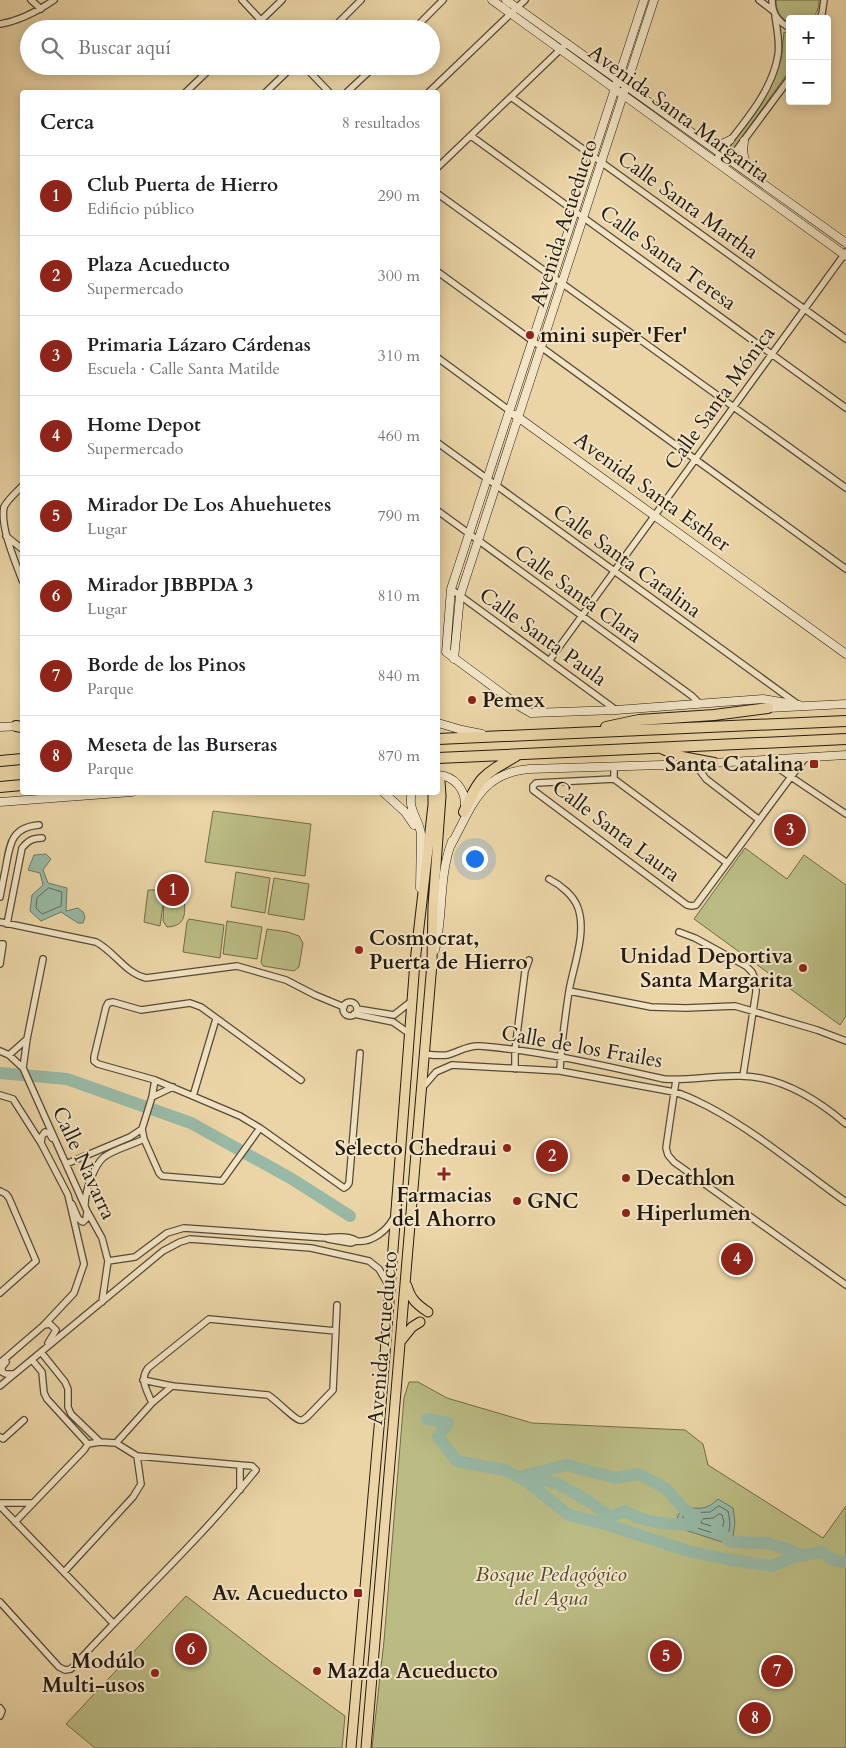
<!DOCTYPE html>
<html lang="es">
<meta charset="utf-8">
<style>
body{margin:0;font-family:Cardo,serif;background:#f2f2f2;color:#202124}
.controls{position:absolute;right:15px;top:15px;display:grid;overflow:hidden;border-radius:5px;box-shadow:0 2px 12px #0003}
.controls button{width:45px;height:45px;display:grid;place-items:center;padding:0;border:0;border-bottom:1px solid #e0e0e0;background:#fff;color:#202124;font:25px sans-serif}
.you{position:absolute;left:474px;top:858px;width:18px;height:18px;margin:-12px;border:4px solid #fff;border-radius:50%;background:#1a73e8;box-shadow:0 0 0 8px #1a73e833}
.badge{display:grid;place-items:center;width:32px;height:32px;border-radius:50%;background:#8f2418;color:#fff;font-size:16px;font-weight:700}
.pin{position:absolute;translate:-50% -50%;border:2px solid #fff;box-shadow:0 1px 5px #0006}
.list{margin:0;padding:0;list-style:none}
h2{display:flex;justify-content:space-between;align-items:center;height:65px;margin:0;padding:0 20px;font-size:21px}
h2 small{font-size:16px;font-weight:400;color:#757577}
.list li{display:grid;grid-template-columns:32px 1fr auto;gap:15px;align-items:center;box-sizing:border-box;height:80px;padding:0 20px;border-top:1px solid #e0e0e0}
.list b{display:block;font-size:19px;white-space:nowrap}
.list p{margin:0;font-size:16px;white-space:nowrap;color:#757577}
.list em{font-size:16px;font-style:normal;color:#757577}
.icon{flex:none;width:28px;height:28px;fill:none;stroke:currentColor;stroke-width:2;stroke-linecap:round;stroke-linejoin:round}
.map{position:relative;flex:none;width:846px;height:1748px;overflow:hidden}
.search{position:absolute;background:#fff;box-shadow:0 2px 12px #0003;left:20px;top:20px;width:420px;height:55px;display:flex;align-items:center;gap:12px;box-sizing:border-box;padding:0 18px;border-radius:28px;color:#757577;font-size:19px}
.panel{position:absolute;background:#fff;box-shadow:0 2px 12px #0003;left:20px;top:90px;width:420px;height:705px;border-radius:5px}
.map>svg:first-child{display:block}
.green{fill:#bbbc84;stroke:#6f6c4b}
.water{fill:#98b9a6;stroke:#697a6b}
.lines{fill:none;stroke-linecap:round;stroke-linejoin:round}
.shore{stroke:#5e6a5c;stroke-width:1}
.river{stroke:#98b9a6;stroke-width:12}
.street-casing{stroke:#554a37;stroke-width:8}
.secondary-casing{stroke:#231b12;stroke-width:9}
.primary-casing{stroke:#231b12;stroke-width:11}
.highway-casing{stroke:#231b12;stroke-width:12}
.street{stroke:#f2e4c5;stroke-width:5.5}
.secondary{stroke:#f2e4c5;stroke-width:8}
.primary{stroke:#ebd5a6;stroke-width:9}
.highway{stroke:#ebd5a6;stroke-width:10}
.poi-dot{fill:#8f2418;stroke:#f2e4c5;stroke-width:2}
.labels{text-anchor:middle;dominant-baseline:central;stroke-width:4;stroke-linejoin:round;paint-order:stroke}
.street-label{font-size:21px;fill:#231b12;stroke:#f2e4c5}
.poi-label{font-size:21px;font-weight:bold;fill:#231b12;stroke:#f2e4c5;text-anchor:start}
.park-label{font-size:21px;font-style:italic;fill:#514b34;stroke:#f2e4c5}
</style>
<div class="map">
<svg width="846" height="1748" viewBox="0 0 846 1748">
<rect width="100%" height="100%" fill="#ebd5a6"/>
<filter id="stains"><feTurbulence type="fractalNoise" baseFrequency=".004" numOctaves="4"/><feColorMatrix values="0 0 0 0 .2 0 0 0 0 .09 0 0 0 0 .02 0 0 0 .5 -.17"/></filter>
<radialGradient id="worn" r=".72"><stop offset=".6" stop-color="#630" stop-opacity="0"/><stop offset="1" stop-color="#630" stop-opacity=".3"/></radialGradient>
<path class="green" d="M776 0H819C819 8 817 13 812 19H790V23C780 18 776 11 776 0Z
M784 32 790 34V70L731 152 728 150 771 86 781 59Z
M213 811 311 824 305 876 205 862Z
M745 848 787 879 804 855 846 885V1016L840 1025 694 919Z
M236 872 270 878 265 913 231 907Z
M274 878 309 884 304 920 268 914Z
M177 888 184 891C184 908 190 926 167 927L163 921 164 898 160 926 144 922 148 890H164Z
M189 919 224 925 220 958 183 952 187 922Z
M227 921 262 927 257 959 223 954Z
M267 929 288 932 299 936 303 943 299 967 294 971 263 966 261 962Z
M409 1382H418L447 1398 532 1423 685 1430 703 1444 708 1465 823 1538 846 1506V1748H372L384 1641 404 1398Z
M186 1596 271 1662 345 1716 342 1748H95L66 1724Z"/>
<path class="water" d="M46 854 51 859 43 870 48 883 67 888 66 911 78 908 83 912 85 917 83 923H78L61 912 41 921 30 911 32 895 43 885 40 873 28 870 34 855Z
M718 1499 733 1508 735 1522 733 1537 725 1543 676 1527 678 1515 685 1507C700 1509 707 1510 718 1499Z"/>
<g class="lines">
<path class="shore" d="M49 888 62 892 61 906 42 914 36 908 37 898Z
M719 1506 728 1511C730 1520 732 1531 725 1537L682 1523 683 1517 687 1513 710 1512Z
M719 1514 722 1515 724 1522 722 1529 701 1523 702 1519 713 1518Z"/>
<path class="river" d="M0 1073 67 1079 191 1123 292 1179 350 1216
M427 1419 448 1423 438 1437 457 1461 505 1470 526 1481 569 1515 605 1524 688 1551 731 1560 772 1566 793 1557 822 1552 833 1560 846 1562
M526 1475 558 1484 590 1502 610 1517 625 1511C646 1524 669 1524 693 1525
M519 1477 566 1465 616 1478 639 1474 665 1488 685 1510 697 1517
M716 1529 731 1542 767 1543 787 1549 800 1555"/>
<g class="street-casing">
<path id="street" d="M31 0 41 9
M242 0 269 29
M759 0 772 10
M772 0C772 14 778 22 790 28
M819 19 822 14 824 0
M0 24C19 21 38 11 54 0
M252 29 282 0
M332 29 361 0
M414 29 443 0
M304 66 329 92
M186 92 213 66
M266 92 293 66
M347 92 375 66
M429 92 525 0
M511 97 846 339
M471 136 846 408
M718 156C741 126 772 93 778 55 780 42 777 29 775 16
M438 167 567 43
M724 167 790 78
M438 194 846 488
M438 272 846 569
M438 358 510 411
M438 443 796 703
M22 486C16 493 8 499 4 507 0 527 15 561 22 580
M438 511 692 696 699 703
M6 536 22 549
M451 589 616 710
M549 661 846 252
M766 760 846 814
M695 764 706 779 758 819
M614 766V779L536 783 533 786V790L687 905 692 906 696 905 805 758
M614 779 727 863
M549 879C561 885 574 896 578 908 587 933 573 967 569 991 565 1018 561 1045 560 1071
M0 897C2 886 4 876 6 866 10 843 12 827 39 825
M0 922 96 942C115 952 125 973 146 978L237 966 286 980 315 995 344 1007
M7 924 22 848C28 841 32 838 42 838
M679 932 695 938 746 966 752 972 756 981V992L743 1076
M0 944H3L0 964
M569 991 651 1007 686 1008 735 1006 817 1030 846 1041
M343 1009a7 7 0 1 1 14 0a7 7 0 1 1-14 0Z
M357 1009 394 1015 413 1000
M354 1014 393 1022 410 1034
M0 1051 9 1055 23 1068 87 1211 102 1238 108 1261 102 1302
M424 1054C432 1055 439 1056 447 1055 459 1052 467 1045 480 1046 542 1051 602 1065 664 1079 689 1081 714 1075 740 1076 779 1076 817 1099 846 1124
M9 1055 27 1039
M23 1068 27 1039 43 959
M515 1069V1050L525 971 529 960
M155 1080 152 1097 142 1129 144 1139 159 1173 162 1176 222 1181 260 1128
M301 1080 201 1007 190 1003 141 1010 113 1002 108 1003 106 1007 94 1057V1061L98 1064 155 1080 240 1116 260 1128 344 1188 347 1186 349 1183 360 1053
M676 1080 666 1148 668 1155 674 1162 846 1285
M423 1087 436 1072 452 1065 560 1071 674 1092C686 1095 697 1101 709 1107 758 1133 801 1170 846 1202
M0 1095 13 1099 41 1143 68 1195 84 1264 74 1293 44 1325 0 1363
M193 1096 216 1019
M152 1097 173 1087
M41 1143 42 1136 45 1132 49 1133 52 1138
M66 1164 130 1137 142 1129
M0 1191 6 1194 9 1198 36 1261 0 1293
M72 1204 78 1218 81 1221 83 1222 86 1219 87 1212
M85 1204C85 1192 94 1165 104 1157 115 1149 132 1145 144 1139
M328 1239 351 1243 357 1241
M108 1261 135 1257 167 1233 184 1228 326 1238C333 1237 342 1236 350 1238 352 1238 355 1240 357 1241 372 1243 387 1230 393 1219
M44 1325 50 1324 56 1330 48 1343
M41 1352 65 1382 68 1389V1407L71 1414 100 1442
M32 1360 42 1372 44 1393 47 1399 88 1444
M6 1362 2 1367V1372L6 1374H13
M143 1380 172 1386 268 1395C275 1399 295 1420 300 1420 303 1421 305 1418 307 1417L333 1390 337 1305
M0 1386 163 1251 180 1242 190 1239 311 1248 369 1261 379 1269 389 1286
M152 1403C147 1390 139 1380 148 1368L209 1319 336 1331
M0 1437 3 1439 24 1420
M116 1443 152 1403 172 1386
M240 1465V1490
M0 1503H33
M0 1506 113 1623
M15 1522 84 1450 88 1444
M64 1572 133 1497 141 1484 137 1456
M0 1602 59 1667 65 1670 71 1669C132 1602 199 1541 256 1470L252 1466 240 1465 137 1456 116 1443 100 1442 88 1444
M0 1708 2 1711 0 1716"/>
</g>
<g class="secondary-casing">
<path id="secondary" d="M492 0 846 256
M506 0 846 243
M644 0 451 589 446 652 519 706 531 713 616 710 763 699 799 705
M744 141 743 152 748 172
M711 145H720L730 140
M515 415 846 654
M454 659 460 596 654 0
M768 708 846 704
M438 723 462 730 482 734
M0 727 21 726
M438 775C455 776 466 790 465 807
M383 792 405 812 414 825
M412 792C407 809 419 819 421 834L420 888
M0 802 132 792
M451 845C472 807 480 773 529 769L695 764 846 755
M435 950C444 914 438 878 452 841"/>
</g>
<g class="primary-casing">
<path id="primary" d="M407 1286C411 1299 416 1304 428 1312
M400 1342 412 1327 420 1322
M351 1748 382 1393 415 962 433 805V792
M366 1748 432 963 433 906 441 796 440 781"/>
</g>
<g class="highway-casing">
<path id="highway" d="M16 726 22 727
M606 727 639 720 714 715 768 708
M438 739 846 721
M663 749 682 757 714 763
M438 758 846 739
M0 761 22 759
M0 787 22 785
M464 812C479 777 483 775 516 756"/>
</g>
<use href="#street" class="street"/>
<use href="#secondary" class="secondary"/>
<use href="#primary" class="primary"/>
<use href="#highway" class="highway"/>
</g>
<g class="poi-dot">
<circle cx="530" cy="335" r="5"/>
<circle cx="472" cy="700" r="5"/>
<rect x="809" y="759" width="10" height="10" rx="2.5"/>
<circle cx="359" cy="950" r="5"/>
<circle cx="803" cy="968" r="5"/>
<circle cx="507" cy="1148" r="5"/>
<path d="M441.5 1166.5h5v5h5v5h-5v5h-5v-5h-5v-5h5z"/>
<circle cx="626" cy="1178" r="5"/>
<circle cx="517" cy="1201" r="5"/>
<circle cx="626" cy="1213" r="5"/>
<rect x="353" y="1588" width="10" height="10" rx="2.5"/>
<circle cx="317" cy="1671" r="5"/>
<circle cx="155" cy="1673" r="5"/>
</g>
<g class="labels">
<g class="street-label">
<text transform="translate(679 114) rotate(36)">Avenida Santa Margarita</text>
<text transform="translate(688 205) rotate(36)">Calle Santa Martha</text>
<text transform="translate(564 223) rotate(-72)">Avenida Acueducto</text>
<text transform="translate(668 258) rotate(36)">Calle Santa Teresa</text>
<text transform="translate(720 398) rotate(-54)">Calle Santa Mónica</text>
<text transform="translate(652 492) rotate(36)">Avenida Santa Esther</text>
<text transform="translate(627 561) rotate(36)">Calle Santa Catalina</text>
<text transform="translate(578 594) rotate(36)">Calle Santa Clara</text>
<text transform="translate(543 637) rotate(36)">Calle Santa Paula</text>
<text transform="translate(616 831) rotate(37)">Calle Santa Laura</text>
<text transform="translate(582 1047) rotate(10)">Calle de los Frailes</text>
<text transform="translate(84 1163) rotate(65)">Calle Navarra</text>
<text transform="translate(383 1338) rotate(-85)">Avenida Acueducto</text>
</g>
<g class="poi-label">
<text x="540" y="335">mini super 'Fer'</text>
<text x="482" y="700">Pemex</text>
<text x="804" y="764" text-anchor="end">Santa Catalina</text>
<text x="369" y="938">Cosmocrat,<tspan x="369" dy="24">Puerta de Hierro</tspan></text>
<text x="793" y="956" text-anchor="end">Unidad Deportiva<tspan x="793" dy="24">Santa Margarita</tspan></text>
<text x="497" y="1148" text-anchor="end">Selecto Chedraui</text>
<text x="636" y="1178">Decathlon</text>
<text x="444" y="1195" text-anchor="middle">Farmacias<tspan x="444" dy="24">del Ahorro</tspan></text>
<text x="527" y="1201">GNC</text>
<text x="636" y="1213">Hiperlumen</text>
<text x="348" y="1593" text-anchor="end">Av. Acueducto</text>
<text x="145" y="1661" text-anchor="end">Modúlo<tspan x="145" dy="24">Multi-usos</tspan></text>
<text x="327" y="1671">Mazda Acueducto</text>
</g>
<g class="park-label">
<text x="551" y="1574">Bosque Pedagógico<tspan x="551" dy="24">del Agua</tspan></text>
</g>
</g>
<rect width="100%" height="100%" filter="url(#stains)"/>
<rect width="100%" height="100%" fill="url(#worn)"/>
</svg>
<div class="controls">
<button>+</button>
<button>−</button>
</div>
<div class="you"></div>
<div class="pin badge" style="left:173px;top:890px">1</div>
<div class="pin badge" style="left:552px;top:1156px">2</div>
<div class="pin badge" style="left:790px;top:830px">3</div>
<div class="pin badge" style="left:737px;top:1259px">4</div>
<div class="pin badge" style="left:666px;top:1656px">5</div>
<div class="pin badge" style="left:191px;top:1649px">6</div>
<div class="pin badge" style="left:777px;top:1671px">7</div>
<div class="pin badge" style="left:755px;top:1718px">8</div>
<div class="search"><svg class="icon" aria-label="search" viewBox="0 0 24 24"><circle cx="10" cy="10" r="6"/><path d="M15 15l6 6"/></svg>Buscar aquí</div>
<section class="panel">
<h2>Cerca<small>8 resultados</small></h2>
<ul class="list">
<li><span class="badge">1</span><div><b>Club Puerta de Hierro</b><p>Edificio público</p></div><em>290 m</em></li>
<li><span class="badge">2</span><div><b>Plaza Acueducto</b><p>Supermercado</p></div><em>300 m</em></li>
<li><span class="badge">3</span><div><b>Primaria Lázaro Cárdenas</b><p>Escuela · Calle Santa Matilde</p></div><em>310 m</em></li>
<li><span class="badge">4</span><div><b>Home Depot</b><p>Supermercado</p></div><em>460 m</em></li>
<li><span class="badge">5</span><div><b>Mirador De Los Ahuehuetes</b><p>Lugar</p></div><em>790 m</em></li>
<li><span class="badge">6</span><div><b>Mirador JBBPDA 3</b><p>Lugar</p></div><em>810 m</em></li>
<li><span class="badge">7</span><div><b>Borde de los Pinos</b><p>Parque</p></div><em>840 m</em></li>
<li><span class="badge">8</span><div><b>Meseta de las Burseras</b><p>Parque</p></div><em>870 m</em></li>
</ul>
</section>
</div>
